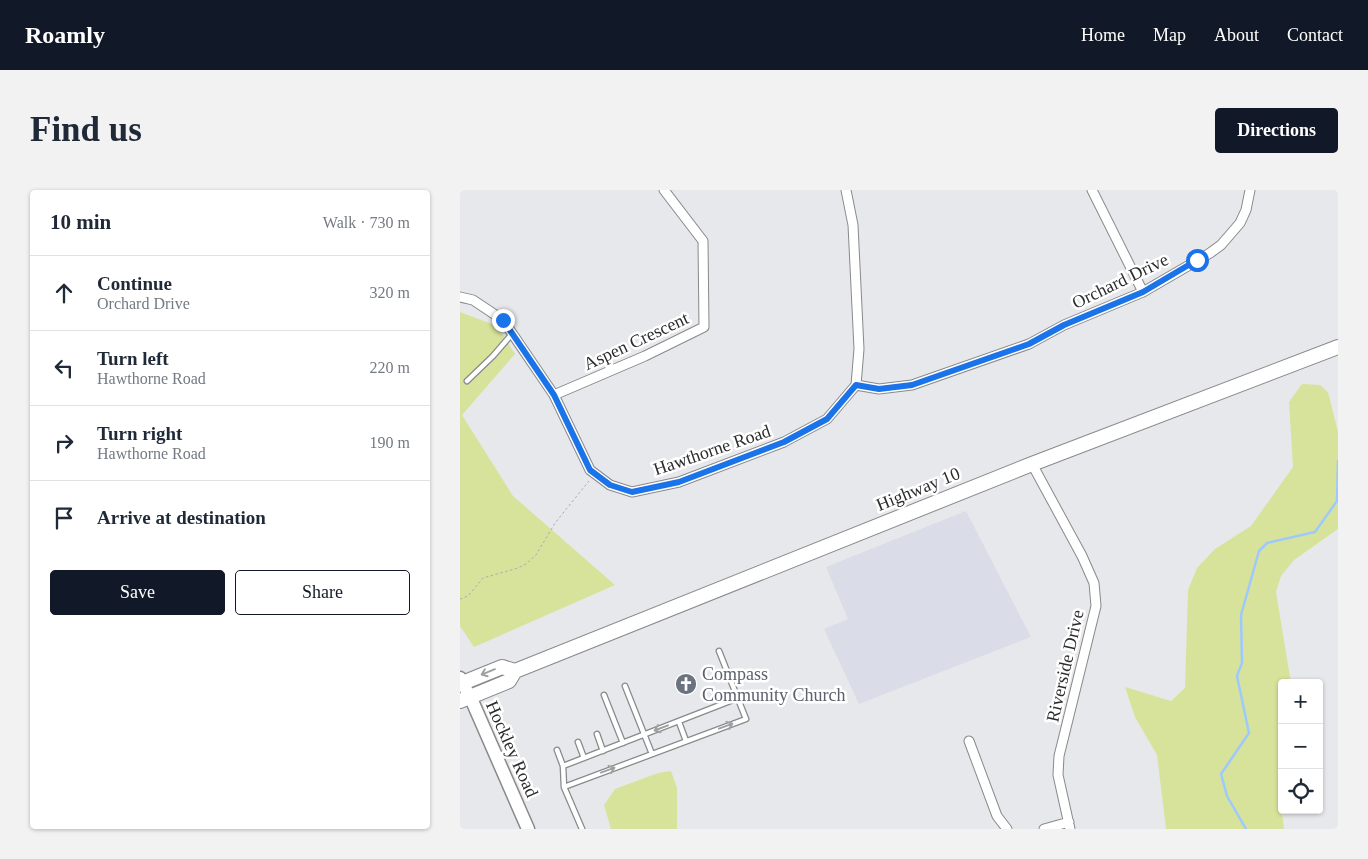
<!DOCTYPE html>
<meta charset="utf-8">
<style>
body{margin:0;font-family:Georgia,serif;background:#f2f2f3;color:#1f2937}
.controls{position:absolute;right:15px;bottom:15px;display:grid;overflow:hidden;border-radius:5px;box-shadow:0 1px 4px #0004}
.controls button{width:45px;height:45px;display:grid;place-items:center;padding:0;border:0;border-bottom:1px solid #e0e1e3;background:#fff;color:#1f2937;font:25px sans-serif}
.stop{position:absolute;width:15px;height:15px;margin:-11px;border:4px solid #1a73e8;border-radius:50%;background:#fff}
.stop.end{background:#1a73e8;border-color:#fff;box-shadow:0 1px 5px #0008}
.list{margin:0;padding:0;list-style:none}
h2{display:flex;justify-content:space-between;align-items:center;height:65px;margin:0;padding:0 20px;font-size:21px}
h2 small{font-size:16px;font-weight:400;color:#747a83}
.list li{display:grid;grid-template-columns:32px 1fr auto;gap:15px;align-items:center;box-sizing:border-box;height:75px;padding:0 20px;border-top:1px solid #e0e1e3}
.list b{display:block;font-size:19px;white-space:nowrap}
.list p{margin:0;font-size:16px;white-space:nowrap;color:#747a83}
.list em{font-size:16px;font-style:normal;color:#747a83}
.actions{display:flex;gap:10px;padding:15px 20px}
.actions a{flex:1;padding:11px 0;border:1px solid #111827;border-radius:5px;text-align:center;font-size:18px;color:#111827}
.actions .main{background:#111827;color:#fff}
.icon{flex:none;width:28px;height:28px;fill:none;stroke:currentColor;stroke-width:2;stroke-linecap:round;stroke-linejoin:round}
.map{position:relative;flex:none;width:878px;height:639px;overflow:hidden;border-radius:5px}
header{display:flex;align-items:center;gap:30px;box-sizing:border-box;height:70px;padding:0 25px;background:#111827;color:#fff}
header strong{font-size:24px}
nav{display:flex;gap:28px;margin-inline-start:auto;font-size:18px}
.intro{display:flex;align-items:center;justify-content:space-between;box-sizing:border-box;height:120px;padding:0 30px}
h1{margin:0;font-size:35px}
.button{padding:12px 22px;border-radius:5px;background:#111827;color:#fff;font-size:18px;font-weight:700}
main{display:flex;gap:30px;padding:0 30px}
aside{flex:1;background:#fff;border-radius:5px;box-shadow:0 1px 4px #0004}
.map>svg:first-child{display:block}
.built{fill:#dadde7}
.green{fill:#d7e39a}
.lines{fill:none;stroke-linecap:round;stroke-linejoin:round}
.stream{stroke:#9ec9ff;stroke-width:2.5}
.service-casing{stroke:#88898b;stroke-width:7}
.minor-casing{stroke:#88898b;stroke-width:11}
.secondary-casing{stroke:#88898b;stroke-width:15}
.trunk-casing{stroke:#88898b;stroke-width:16}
.path{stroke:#acacaf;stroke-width:1;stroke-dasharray:2.5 2.5;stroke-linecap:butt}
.service{stroke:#fff;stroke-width:4.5}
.minor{stroke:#fff;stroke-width:9}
.secondary{stroke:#fff;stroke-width:12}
.trunk{stroke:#fff;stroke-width:14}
.oneway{stroke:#a0a0a0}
.route{stroke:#1a73e8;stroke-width:6}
.labels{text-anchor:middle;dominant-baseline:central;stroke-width:5;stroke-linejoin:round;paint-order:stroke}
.street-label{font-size:18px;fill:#2c2c2d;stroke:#fff}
.worship-label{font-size:18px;fill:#5b616d;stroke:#fff;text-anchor:start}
</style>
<header>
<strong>Roamly</strong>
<nav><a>Home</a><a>Map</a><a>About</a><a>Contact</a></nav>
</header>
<div class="intro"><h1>Find us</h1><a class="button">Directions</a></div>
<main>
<aside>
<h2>10 min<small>Walk · 730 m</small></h2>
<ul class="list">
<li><svg class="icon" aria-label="ahead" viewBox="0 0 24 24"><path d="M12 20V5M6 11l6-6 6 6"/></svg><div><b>Continue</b><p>Orchard Drive</p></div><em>320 m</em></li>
<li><svg class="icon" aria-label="left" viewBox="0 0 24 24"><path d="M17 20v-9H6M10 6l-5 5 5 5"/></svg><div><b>Turn left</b><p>Hawthorne Road</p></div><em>220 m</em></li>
<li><svg class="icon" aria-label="right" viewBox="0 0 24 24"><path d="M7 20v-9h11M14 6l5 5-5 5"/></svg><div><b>Turn right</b><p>Hawthorne Road</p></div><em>190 m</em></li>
<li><svg class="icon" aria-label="arrive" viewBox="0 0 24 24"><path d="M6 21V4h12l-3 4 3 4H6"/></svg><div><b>Arrive at destination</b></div></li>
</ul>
<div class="actions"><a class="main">Save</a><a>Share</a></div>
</aside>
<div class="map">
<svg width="878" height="639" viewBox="0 0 878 639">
<rect width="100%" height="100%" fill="#e7e8eb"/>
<path class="built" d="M506 321 571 447 399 514 364 439 388 429 366 377Z"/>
<path class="green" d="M0 122 37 136 55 164 2 225 53 306 155 395 14 457 0 436Z
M842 194 860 195 868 202 878 242V339L834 370 821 386 816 402 831 493H822L821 614 824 639H706L697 565 675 527 665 497 711 511 725 498 728 400 737 378 755 359 791 336 833 277 829 212Z
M211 581 217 598V639H151L144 615 155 599 198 583Z"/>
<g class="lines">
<path class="stream" d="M786 639 767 606 761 584 789 543 777 486 782 473 781 425 799 361 807 353 855 342 877 311 878 271"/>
<g class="service-casing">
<path id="service" d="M7 191 33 166 52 144
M165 496 192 564
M144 505 163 553
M219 532 226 551
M137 544 143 561
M118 552 124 568
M97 560 103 576 104 597 122 639
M103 576 278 508
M104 597 286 529 259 461"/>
</g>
<g class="minor-casing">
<path id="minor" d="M632 0 683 102
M0 107 13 110 43 130 94 205 130 280 150 295 172 302 219 292 324 252 367 229 396 195 399 159 393 35 386 0
M396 195 419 199 452 195 569 154 604 135 683 102 750 63 761 55 780 33 786 20 790 0
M94 205 185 166 244 137 243 51 204 0
M572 274 622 366 634 393 636 416 599 566 598 585 610 639
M509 551 537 626 547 639
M584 639 609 632"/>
</g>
<g class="secondary-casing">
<path id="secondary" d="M0 488 13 513 68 639"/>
</g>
<g class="trunk-casing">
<path id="trunk" d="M0 494 42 477 55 481
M0 511 49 491 55 481 572 274 878 157"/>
</g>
<path class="path" d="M0 409 8 406 23 388 58 378 66 374 76 365 95 333 129 291"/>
<use href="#service" class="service"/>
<use href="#minor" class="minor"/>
<use href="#secondary" class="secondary"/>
<use href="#trunk" class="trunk"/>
</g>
<defs><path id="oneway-shaft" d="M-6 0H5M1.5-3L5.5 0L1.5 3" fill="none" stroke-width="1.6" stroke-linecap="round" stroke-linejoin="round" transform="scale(1.25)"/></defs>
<g class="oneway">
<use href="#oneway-shaft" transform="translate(28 482) rotate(158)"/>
<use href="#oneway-shaft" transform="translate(266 536) rotate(-20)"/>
<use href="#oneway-shaft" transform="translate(201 538) rotate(159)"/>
<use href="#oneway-shaft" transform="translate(148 580) rotate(-20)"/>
</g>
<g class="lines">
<path class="route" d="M43 130 94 205 130 280 150 295 172 302 219 292 324 252 367 229 396 195 419 199 452 195 569 154 604 135 683 102 737 70"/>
</g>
<defs>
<g id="church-disc" transform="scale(1.125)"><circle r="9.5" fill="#6b7280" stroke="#fff"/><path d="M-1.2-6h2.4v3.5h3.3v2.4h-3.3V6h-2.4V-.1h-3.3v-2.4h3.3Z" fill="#fff"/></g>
</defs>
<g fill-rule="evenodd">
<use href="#church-disc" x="226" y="494"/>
</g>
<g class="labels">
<g class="street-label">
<text transform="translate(660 91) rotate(-26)">Orchard Drive</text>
<text transform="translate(176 151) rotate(-25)">Aspen Crescent</text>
<text transform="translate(252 260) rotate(-19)">Hawthorne Road</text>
<text transform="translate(458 299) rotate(-22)">Highway 10</text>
<text transform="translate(605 476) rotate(-77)">Riverside Drive</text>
<text transform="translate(52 559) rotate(66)">Hockley Road</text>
</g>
<g class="worship-label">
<text x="242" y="484">Compass<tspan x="242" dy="21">Community Church</tspan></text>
</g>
</g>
</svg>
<div class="controls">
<button>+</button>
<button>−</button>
<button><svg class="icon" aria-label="locate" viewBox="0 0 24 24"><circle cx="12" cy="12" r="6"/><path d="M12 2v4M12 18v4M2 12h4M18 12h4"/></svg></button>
</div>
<div class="stop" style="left:737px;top:70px"></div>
<div class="stop end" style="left:43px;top:130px"></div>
</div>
</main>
